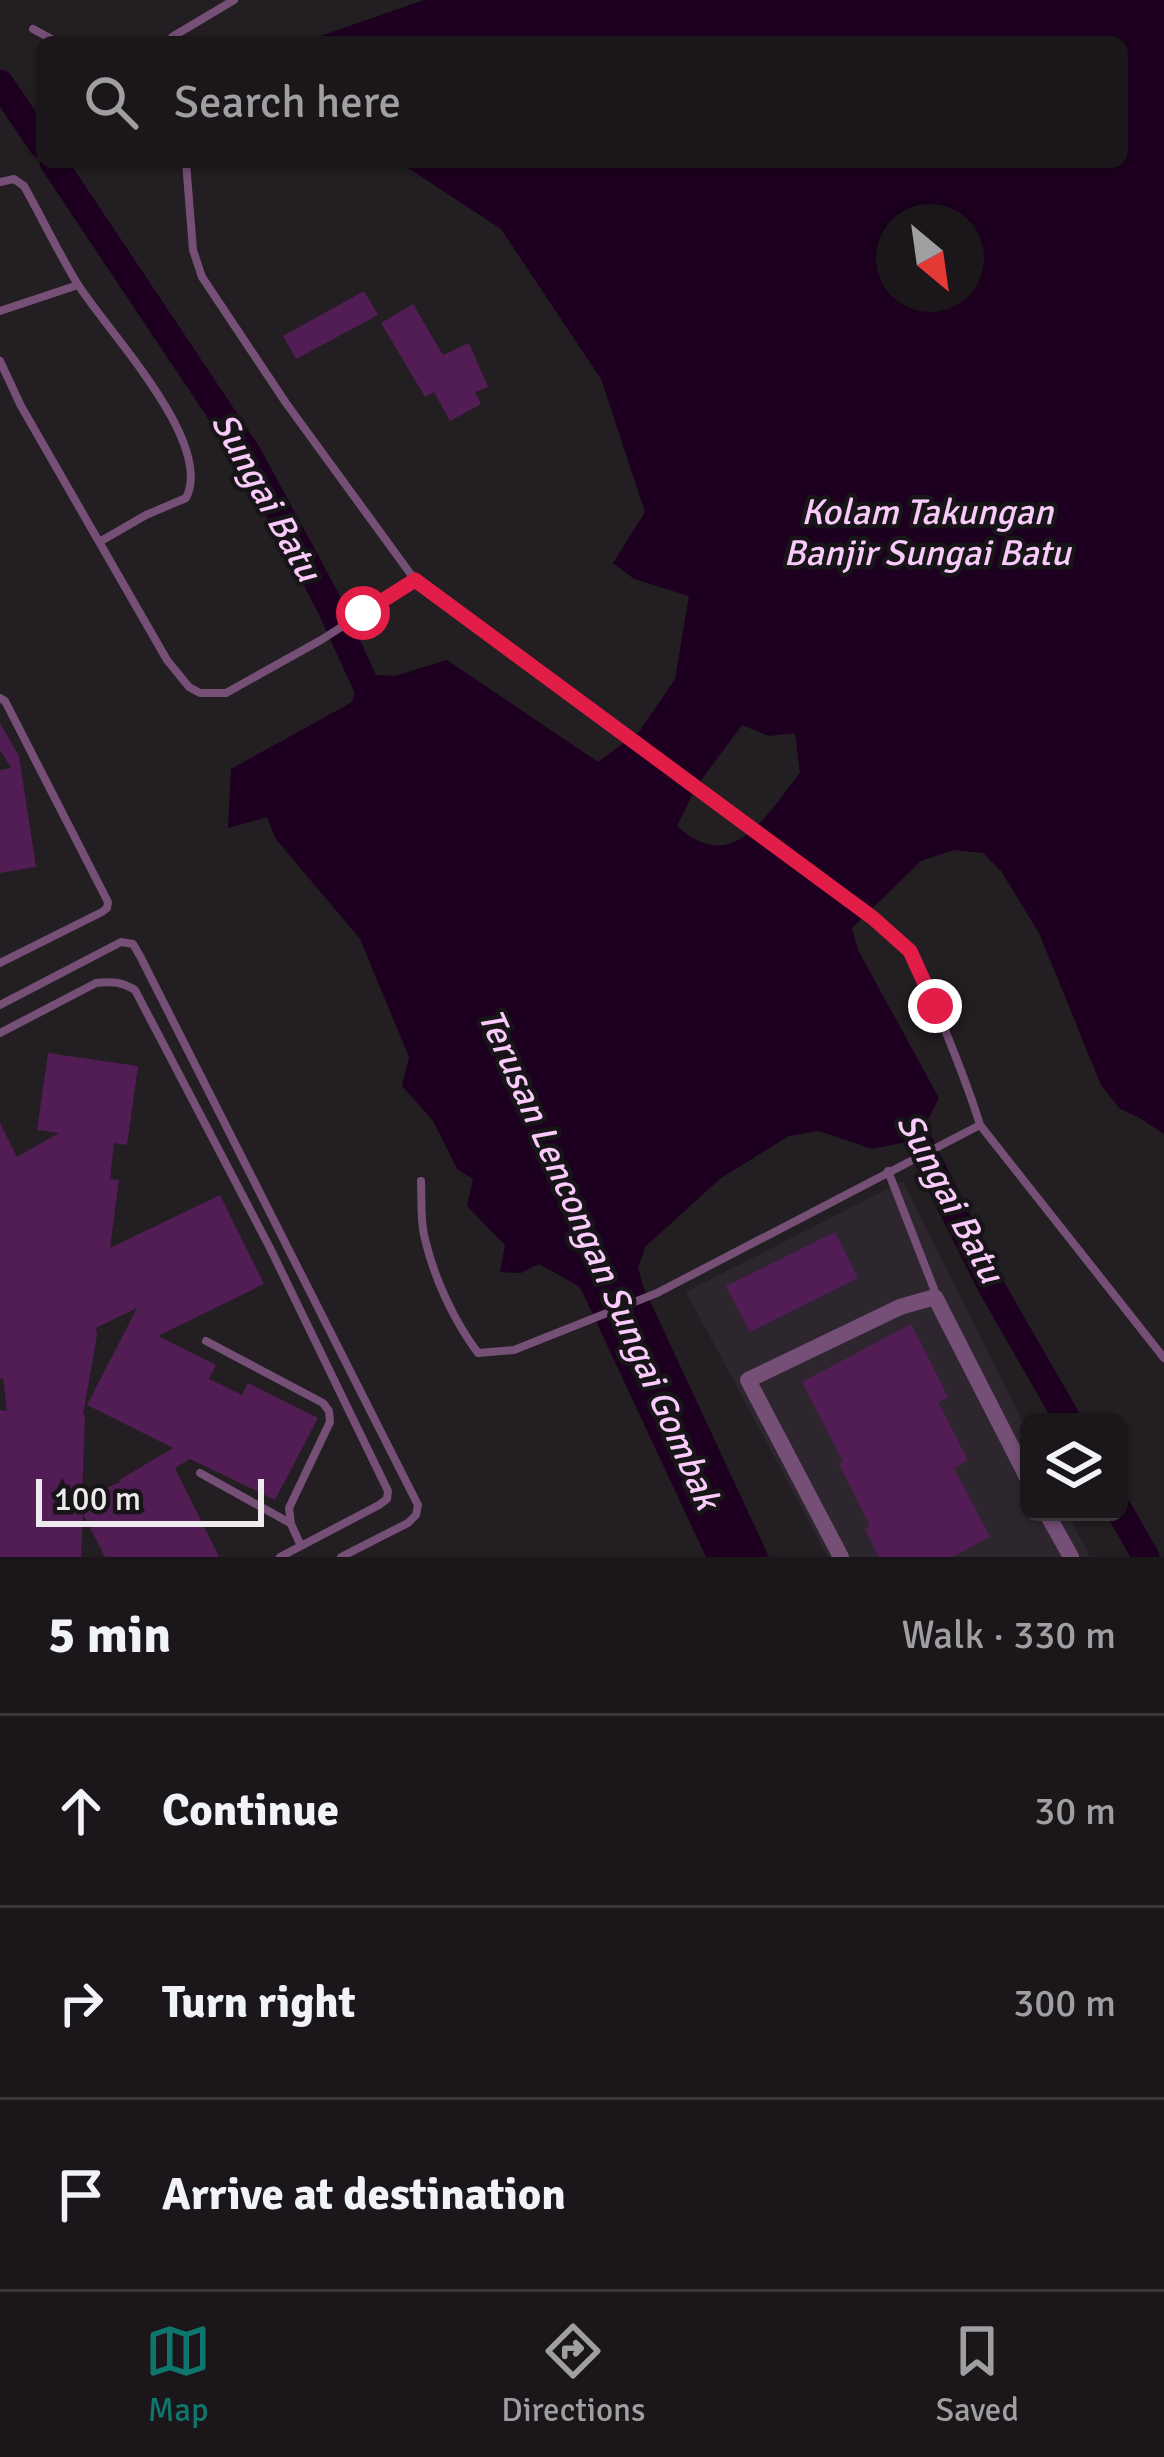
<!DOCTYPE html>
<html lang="en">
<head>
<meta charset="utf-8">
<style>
  :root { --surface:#1a161a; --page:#231f23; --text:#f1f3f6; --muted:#9f9fa2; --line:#383539; --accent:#0f766e }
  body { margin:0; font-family:Signika,sans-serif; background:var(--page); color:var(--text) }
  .controls { position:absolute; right:36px; bottom:36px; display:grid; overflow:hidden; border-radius:18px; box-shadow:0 3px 9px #0004 }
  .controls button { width:108px; height:108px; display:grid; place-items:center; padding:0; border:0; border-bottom:3px solid var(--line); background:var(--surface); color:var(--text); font:60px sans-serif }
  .compass { position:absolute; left:876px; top:204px; width:108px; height:108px; border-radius:50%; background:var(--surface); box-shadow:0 3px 9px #0004; rotate:151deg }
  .scale { position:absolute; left:36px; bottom:30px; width:228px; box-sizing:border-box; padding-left:12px; border:6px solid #edeaed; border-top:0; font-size:33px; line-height:42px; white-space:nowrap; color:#edeaed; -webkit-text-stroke:9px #181518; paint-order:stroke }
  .stop { position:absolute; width:36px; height:36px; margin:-27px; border:9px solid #e11d48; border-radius:50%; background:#fff }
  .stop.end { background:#e11d48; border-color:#fff; box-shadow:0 3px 12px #0008 }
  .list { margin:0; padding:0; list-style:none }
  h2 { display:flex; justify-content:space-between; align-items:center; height:156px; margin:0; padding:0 48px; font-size:51px }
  h2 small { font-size:39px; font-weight:400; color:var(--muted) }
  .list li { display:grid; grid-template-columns:78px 1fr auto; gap:36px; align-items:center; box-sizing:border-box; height:192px; padding:0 48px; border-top:3px solid var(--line) }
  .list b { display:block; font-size:45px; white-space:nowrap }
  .list em { font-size:39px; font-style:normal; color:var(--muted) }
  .icon { flex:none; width:66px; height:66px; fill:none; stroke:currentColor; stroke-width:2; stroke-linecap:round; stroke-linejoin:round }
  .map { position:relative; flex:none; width:1164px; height:1557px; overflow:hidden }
  .search { position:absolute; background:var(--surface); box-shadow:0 3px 9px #0004; left:36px; right:36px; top:36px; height:132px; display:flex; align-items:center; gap:30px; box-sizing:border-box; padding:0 42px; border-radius:18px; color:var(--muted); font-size:45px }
  .sheet { height:732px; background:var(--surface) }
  nav { display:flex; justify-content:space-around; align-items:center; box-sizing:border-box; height:168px; border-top:3px solid var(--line); background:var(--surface); font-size:33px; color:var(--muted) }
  nav a { display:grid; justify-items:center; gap:6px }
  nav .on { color:var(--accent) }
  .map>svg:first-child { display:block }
  .built { fill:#2e262e }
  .water { fill:#1d001f; fill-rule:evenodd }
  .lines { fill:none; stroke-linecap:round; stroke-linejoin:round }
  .river { stroke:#1d001f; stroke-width:27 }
  .building { fill:#521d54; fill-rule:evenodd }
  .lane { stroke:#754f76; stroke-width:8 }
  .street { stroke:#754f76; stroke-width:16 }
  .route { stroke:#e11d48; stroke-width:15 }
  .labels { text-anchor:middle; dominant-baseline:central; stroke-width:9; stroke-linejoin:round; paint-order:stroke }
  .water-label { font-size:36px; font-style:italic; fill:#facafb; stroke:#181518 }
</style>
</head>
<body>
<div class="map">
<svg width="1164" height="1557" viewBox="0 0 1164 1557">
  <rect width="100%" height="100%" fill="#221e22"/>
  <path class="built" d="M903 1181 1029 1435V1512H1067L1090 1557H828L686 1292Z"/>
  <path class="water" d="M424 0H1164V1134L1138 1117 1120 1109 1101 1085 1039 933 1001 871 983 853 953 850 921 861 852 928 858 950 939 1098 917 1140 872 1149 819 1131 789 1136 721 1178 646 1246 638 1267 643 1286 769 1557H706L580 1287 539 1264 521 1273 500 1272 505 1245 467 1206 473 1179 457 1169 433 1121 402 1086 409 1057 360 939 275 838 267 817 228 828 231 769 352 702 360 674 395 676 447 660 598 762 639 732 675 679 689 596 634 579 613 563 645 512 601 379 501 229 399 162H1122V42H303ZM894 222H966V294H894ZM742 725 769 736 795 733 800 773C766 815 733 878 677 826L696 787Z"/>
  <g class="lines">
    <path class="river" d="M0 83 42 145
      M53 162 248 454 329 604 368 690 387 694
      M902 1108 992 1288 1069 1422
      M1119 1510 1146 1557"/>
  </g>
  <path class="building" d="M364 291 378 315 296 359 283 336Z
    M413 304 443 355 469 343 488 387 475 392 481 404 450 421 434 392 425 397 381 323Z
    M0 723 19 756 36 867 0 873V770L11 768 0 750Z
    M48 1053 138 1066 127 1145 114 1143 110 1179 119 1180 110 1248 220 1195 264 1284 158 1336 216 1365 209 1379 242 1395 248 1383 318 1418 275 1500 190 1459 175 1468 219 1557H105L83 1514 81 1557H0V1410L7 1411 3 1378 0 1379V1123L17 1157 59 1133 37 1130ZM137 1308 87 1405 173 1448 119 1480 120 1482 82 1499 85 1415H83L97 1335 96 1328Z
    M835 1232 858 1278 750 1332 726 1286Z
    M911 1324 948 1397 938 1402 968 1460 954 1468 990 1537 952 1557H879L865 1529 870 1526 839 1464 843 1462 802 1382Z"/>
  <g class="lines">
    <path class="lane" d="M33 29 57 42
      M173 42 172 37 234 0
      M186 162 193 250 202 277 286 403 415 580 703 791 901 942C921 962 929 991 940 1017 954 1053 969 1088 980 1125L1164 1358
      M0 182 14 179 24 186C42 218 58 252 77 283 106 330 215 442 186 498L146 515 101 541
      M0 311 78 285
      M0 361 21 406 167 660 189 687 200 693H226L321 640 415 580
      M0 698 5 701 108 902 107 908 102 912 0 963
      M0 1005 121 942 133 944 140 956 418 1505 416 1515 408 1523 341 1557
      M0 1033 96 983C112 981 122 982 135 990L270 1248 388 1491 387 1499 379 1505 280 1557
      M888 1171 934 1289 935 1297
      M421 1181C422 1200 420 1221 425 1239 434 1278 454 1321 478 1353L514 1350 657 1293 980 1125
      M206 1341 323 1403 329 1411 330 1422 289 1508 291 1524 301 1546
      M200 1473 290 1523"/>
    <path class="street" d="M1046 1512 1071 1557
      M841 1557 748 1380 900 1307 935 1297 1029 1481"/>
  </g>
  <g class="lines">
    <path class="route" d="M363 613 415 580 873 918 910 951 935 1006"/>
  </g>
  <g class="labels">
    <g class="water-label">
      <text transform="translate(266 497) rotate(61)">Sungai Batu</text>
      <text x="927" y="512">Kolam Takungan<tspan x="927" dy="41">Banjir Sungai Batu</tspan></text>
      <text transform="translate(950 1198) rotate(62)">Sungai Batu</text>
      <text transform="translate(599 1259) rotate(66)">Terusan Lencongan Sungai Gombak</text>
    </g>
  </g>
</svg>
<div class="controls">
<button><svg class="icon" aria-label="layers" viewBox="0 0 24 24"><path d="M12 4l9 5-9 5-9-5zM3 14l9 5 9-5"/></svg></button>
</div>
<svg class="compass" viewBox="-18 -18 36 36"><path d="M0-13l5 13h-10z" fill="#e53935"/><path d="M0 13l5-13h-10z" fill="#9f9fa2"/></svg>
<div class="scale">100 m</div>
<div class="stop" style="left:363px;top:613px"></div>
<div class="stop end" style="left:935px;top:1006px"></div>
<div class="search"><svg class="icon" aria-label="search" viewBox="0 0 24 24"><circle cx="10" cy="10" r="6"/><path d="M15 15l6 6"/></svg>Search here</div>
</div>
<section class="sheet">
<h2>5 min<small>Walk · 330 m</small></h2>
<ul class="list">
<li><svg class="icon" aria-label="ahead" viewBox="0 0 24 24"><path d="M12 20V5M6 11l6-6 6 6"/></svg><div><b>Continue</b></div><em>30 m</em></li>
<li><svg class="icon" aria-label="right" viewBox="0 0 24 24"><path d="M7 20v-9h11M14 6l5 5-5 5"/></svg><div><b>Turn right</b></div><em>300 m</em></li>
<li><svg class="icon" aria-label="arrive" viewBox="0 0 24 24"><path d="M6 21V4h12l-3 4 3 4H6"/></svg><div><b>Arrive at destination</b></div></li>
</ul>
</section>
<nav>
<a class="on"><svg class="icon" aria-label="map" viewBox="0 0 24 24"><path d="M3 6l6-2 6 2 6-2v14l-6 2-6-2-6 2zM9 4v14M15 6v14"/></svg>Map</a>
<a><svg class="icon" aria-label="directions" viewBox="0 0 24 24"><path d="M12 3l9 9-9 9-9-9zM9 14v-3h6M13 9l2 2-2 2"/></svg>Directions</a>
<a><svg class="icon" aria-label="saved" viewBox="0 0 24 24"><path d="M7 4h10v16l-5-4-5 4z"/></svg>Saved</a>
</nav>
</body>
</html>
